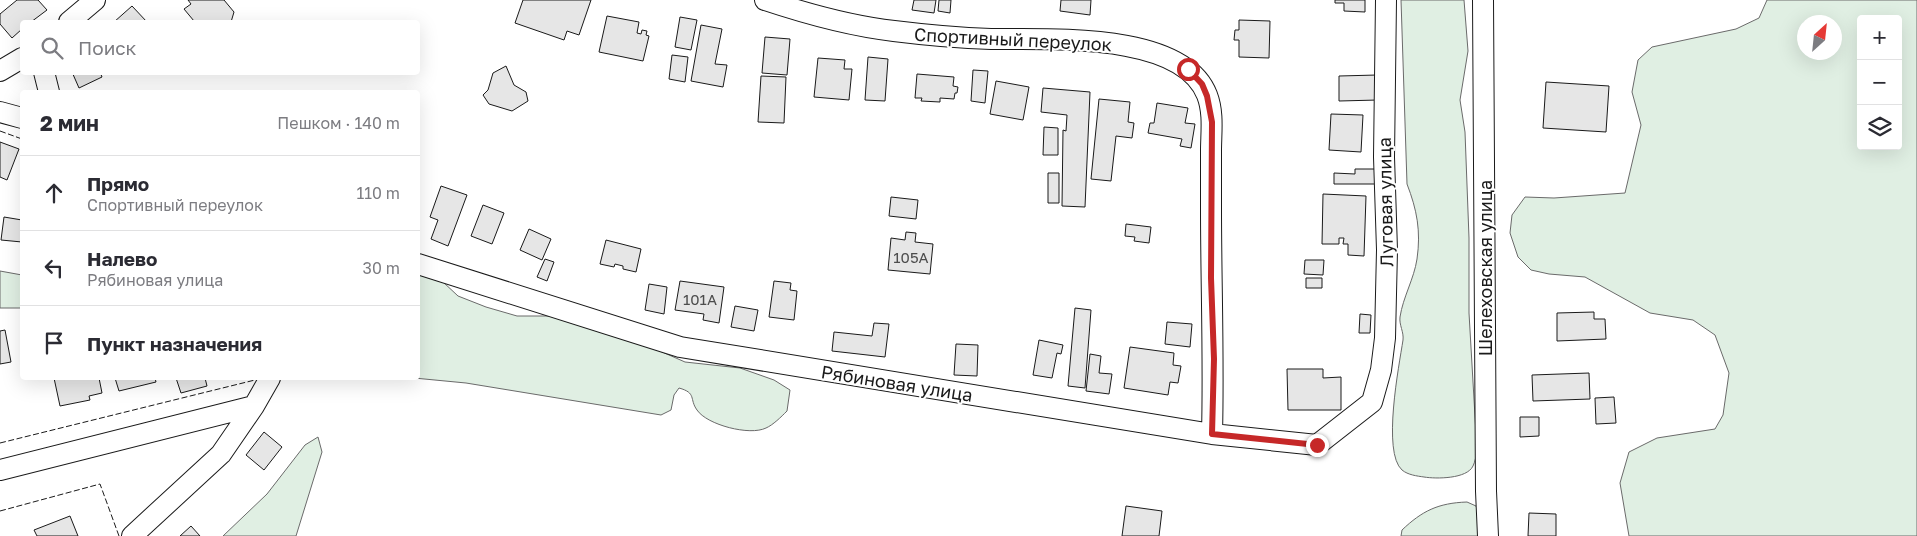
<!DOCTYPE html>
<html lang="ru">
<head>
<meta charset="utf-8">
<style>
  :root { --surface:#fff; --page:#f7f7f7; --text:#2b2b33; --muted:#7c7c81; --line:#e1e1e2 }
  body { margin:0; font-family:"Golos Text",sans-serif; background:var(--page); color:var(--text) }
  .controls { position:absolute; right:15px; top:15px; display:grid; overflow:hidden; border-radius:5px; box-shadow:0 5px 20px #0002 }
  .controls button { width:45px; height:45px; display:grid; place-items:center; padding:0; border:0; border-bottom:1px solid var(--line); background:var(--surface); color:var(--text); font:25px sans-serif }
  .compass { position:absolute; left:1797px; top:15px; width:45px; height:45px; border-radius:50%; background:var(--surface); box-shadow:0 5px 20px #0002; rotate:27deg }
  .stop { position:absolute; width:15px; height:15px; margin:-11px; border:4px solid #c62828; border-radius:50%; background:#fff }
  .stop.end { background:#c62828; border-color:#fff; box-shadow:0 1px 5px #0008 }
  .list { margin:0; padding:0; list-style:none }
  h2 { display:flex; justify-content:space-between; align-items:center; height:65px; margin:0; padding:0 20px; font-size:21px }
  h2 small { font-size:16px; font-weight:400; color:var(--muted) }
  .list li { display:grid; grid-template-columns:32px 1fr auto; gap:15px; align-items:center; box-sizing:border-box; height:75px; padding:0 20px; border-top:1px solid var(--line) }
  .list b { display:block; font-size:19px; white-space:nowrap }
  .list p { margin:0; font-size:16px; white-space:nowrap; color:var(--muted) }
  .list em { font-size:16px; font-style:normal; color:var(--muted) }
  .icon { flex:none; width:28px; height:28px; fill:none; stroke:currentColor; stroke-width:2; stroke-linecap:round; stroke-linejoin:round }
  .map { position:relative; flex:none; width:1917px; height:536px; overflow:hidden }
  .search { position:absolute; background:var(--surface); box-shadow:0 5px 20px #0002; left:20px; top:20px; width:400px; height:55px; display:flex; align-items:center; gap:12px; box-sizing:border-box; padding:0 18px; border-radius:5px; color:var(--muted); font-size:19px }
  .panel { position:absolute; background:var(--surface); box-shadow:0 5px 20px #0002; left:20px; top:90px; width:400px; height:290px; border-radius:5px }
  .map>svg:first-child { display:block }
  .green { fill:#e0efe3; stroke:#6a6a6a; fill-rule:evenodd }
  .building { fill:#e6e6e6; stroke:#1a1a1a }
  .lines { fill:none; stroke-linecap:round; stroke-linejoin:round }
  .street-casing { stroke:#1a1a1a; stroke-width:22 }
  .street { stroke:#fff; stroke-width:20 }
  .fence { stroke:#1a1a1a; stroke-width:1; stroke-dasharray:6 2.5; stroke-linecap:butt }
  .route { stroke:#c62828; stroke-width:6 }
  .labels { text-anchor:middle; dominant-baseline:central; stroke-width:4; stroke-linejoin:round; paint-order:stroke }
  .number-label { font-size:15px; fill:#4d4d4d }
  .street-label { font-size:18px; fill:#1a1a1a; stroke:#fff }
</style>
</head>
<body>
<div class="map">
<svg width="1917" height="536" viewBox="0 0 1917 536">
  <rect width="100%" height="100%" fill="#fff"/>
  <path class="green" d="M1401 0H1464L1468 51 1460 100 1465 132 1469 238V313L1477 451C1476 456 1475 462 1473 466 1467 479 1436 479 1424 477 1417 476 1408 475 1402 470 1382 452 1399 366 1403 340 1404 332 1399 325 1400 317 1403 297 1414 279 1417 259 1421 231 1417 210 1407 184Z
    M1767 0H1917V536H1629L1620 483 1629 452 1657 438 1715 429 1723 415 1729 373 1715 335 1693 320 1650 313 1585 277 1549 274 1531 270 1518 257 1510 233 1512 215 1525 197 1554 198 1625 193 1641 125 1632 92 1638 60 1652 47 1736 29 1759 18ZM1861 19H1898V146H1861ZM1804 22H1834V52H1804Z
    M0 271 22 275V308H0Z
    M418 272 442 281 458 296 486 307 517 316H550L644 344 685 362 740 368 774 380 790 390 787 411C781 417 773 425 766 428 750 436 707 425 697 410 689 399 697 393 679 388L674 395 671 410 661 415 466 383 414 378H418Z
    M318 437 322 452 296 536H223L267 494 305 445Z
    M1467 502 1476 506 1479 514V536H1401L1402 530C1422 511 1438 503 1467 502Z"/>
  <path class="building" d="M17 0H38L47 10 31 22H22V29L12 38 0 24V14Z
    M188 0H224L234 12 231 22H193L194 21 184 9 191 4Z
    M523 0H591L579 35 567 31 564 40 515 23Z
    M914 0H936L934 13 912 10Z
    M939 0H951L950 13 938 11Z
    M1061 0H1091L1090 15 1060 11Z
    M1335 0H1365V12L1344 11V3H1335Z
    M132 6 147 22H114Z
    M607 16 639 22 637 33 641 34 642 30 647 31 646 35 649 36 643 61 599 52Z
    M680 17 697 20 691 50 675 47Z
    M1239 20 1270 21 1269 58 1239 57V40H1234L1235 30H1239Z
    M701 25 722 29 715 64 727 65 723 87 691 81Z
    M765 37 790 39 787 75 762 73Z
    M672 55 688 57 685 82 669 79Z
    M868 57 888 59 885 101 865 100Z
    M818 58 845 60 844 69H852L849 100 814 97Z
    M506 66 514 85 526 92 528 101 512 111 489 104 483 95 488 90 493 73Z
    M973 70 988 71 985 103 971 101Z
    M72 72H100L102 77 79 88Z
    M917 74 954 77 953 86 958 87 957 93H955L954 99 940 98V102L921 101 922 98H915Z
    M1377 75 1378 100 1339 101V76Z
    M761 76 786 77 784 123 758 122Z
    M996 81 1029 87 1023 120 990 114Z
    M1546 82 1609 86 1606 132 1543 128Z
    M1043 88 1090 92 1085 207 1062 206 1063 130 1066 131 1067 115 1041 112Z
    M1099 99 1130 102 1128 122 1134 123 1132 138 1116 136 1111 181 1091 179Z
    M1157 103 1188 108 1185 123 1195 124 1191 148 1180 146 1182 139 1148 133 1150 123H1154Z
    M1331 114 1363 115 1361 152 1329 150Z
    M1044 127 1058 128V155H1043Z
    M0 142 19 149 7 180 0 177Z
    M1355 169H1377V184H1334V173L1355 174Z
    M1048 173H1059V203H1048Z
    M441 186 467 195 448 246 431 239 438 220 430 217Z
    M1323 194 1366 196 1364 256 1348 255V244H1343L1344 238H1339V244H1322Z
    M891 197 918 200 916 219 889 216Z
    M483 205 504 213 492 244 471 236Z
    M4 217 22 220V242L1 240Z
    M1126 224 1151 227 1149 243 1134 241 1135 237 1125 236Z
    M529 229 551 239 542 260 520 250Z
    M906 232 916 233 915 242 933 244 930 274 888 270 891 238 905 240Z
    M606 240 641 249 636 272 623 269V266L615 264 614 267 600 264Z
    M545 259 554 262 547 281 537 277Z
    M1305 260H1324L1323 275 1304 274Z
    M1306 278H1322V288H1306Z
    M680 281 724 287 719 323 703 320 704 314 675 310Z
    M774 281 791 283 790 290 797 291 794 320 769 317Z
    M649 284 667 287 664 314 645 310Z
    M735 306 758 310 754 331 731 327Z
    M1075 308 1091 310 1085 388 1068 386Z
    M1594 312V319H1605L1606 339 1557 341V313Z
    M1360 314 1371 315 1370 333H1359Z
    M1167 322 1192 324 1190 347 1165 344Z
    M874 323 889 324 885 357 832 351 834 332 872 336Z
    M5 330 11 362 0 364V331Z
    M1039 340 1063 345 1061 354 1057 353 1052 378 1033 375Z
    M956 344 978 345 977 376 954 375Z
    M1130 347 1174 353 1173 365 1181 366 1178 383 1170 382 1168 395 1124 388Z
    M1090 354 1101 356 1099 373 1112 374 1109 394 1086 391Z
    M1287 369H1323V378L1341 377V410H1288Z
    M1589 373 1590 399 1533 401 1532 375Z
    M54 378H99L102 393 89 396 90 400 60 406Z
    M115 378H155L156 382 119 391Z
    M176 378H205L207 386 181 393Z
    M1614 397 1616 423 1596 424 1595 398Z
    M1520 417H1539V436L1520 437Z
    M264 432 282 447 264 470 246 455Z
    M1126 506 1162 511 1159 536H1122Z
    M1529 513 1556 514V536H1528Z
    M70 516 78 536H37L34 530Z
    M191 526 200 536H180Z"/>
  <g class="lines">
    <g class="street-casing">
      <path id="street" d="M765 0C807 14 850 26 894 31 926 35 959 38 991 39 1048 40 1182 31 1207 95 1214 113 1211 133 1211 151 1211 170 1211 189 1211 208 1211 283 1214 359 1212 434
        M1483 0 1486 491 1488 536
        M69 22 95 0
        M0 71 22 58
        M44 72 49 92
        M0 112 22 118
        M418 264 680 347 1212 434 1317 445 1372 402 1381 370 1385 338 1387 250 1384 157 1386 0
        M0 470 254 406
        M132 536 221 454 254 406 270 378"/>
    </g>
    <use href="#street" class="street"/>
    <path class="fence" d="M0 131 22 139
      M0 443 259 379
      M0 511 100 484 119 536"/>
  </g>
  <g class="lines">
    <path class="route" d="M1188 69 1202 84 1207 96 1212 122 1211 278 1214 359 1212 434 1317 445"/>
  </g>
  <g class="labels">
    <g class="number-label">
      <text x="911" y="257">105А</text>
      <text x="700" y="299">101А</text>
    </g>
    <g class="street-label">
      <text transform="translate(1013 39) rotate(3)">Спортивный переулок</text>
      <text transform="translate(1385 202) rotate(-91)">Луговая улица</text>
      <text transform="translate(1485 268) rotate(-90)">Шелеховская улица</text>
      <text transform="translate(897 383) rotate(9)">Рябиновая улица</text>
    </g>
  </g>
</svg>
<div class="controls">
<button>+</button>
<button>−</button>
<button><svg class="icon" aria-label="layers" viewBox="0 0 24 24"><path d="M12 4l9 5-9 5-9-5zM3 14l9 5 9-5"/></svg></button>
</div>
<svg class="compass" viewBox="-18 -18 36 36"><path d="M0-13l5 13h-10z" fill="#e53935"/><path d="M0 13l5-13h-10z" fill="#7c7c81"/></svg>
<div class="stop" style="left:1188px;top:69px"></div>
<div class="stop end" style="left:1317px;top:445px"></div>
<div class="search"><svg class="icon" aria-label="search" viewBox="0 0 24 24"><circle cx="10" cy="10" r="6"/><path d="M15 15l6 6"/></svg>Поиск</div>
<section class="panel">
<h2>2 мин<small>Пешком · 140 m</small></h2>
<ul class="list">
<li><svg class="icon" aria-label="ahead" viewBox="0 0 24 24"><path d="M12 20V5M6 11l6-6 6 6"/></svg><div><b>Прямо</b><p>Спортивный переулок</p></div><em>110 m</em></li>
<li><svg class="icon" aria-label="left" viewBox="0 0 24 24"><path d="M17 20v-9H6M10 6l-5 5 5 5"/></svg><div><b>Налево</b><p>Рябиновая улица</p></div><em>30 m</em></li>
<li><svg class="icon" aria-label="arrive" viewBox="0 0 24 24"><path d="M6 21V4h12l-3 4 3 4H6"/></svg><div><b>Пункт назначения</b></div></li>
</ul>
</section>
</div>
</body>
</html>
